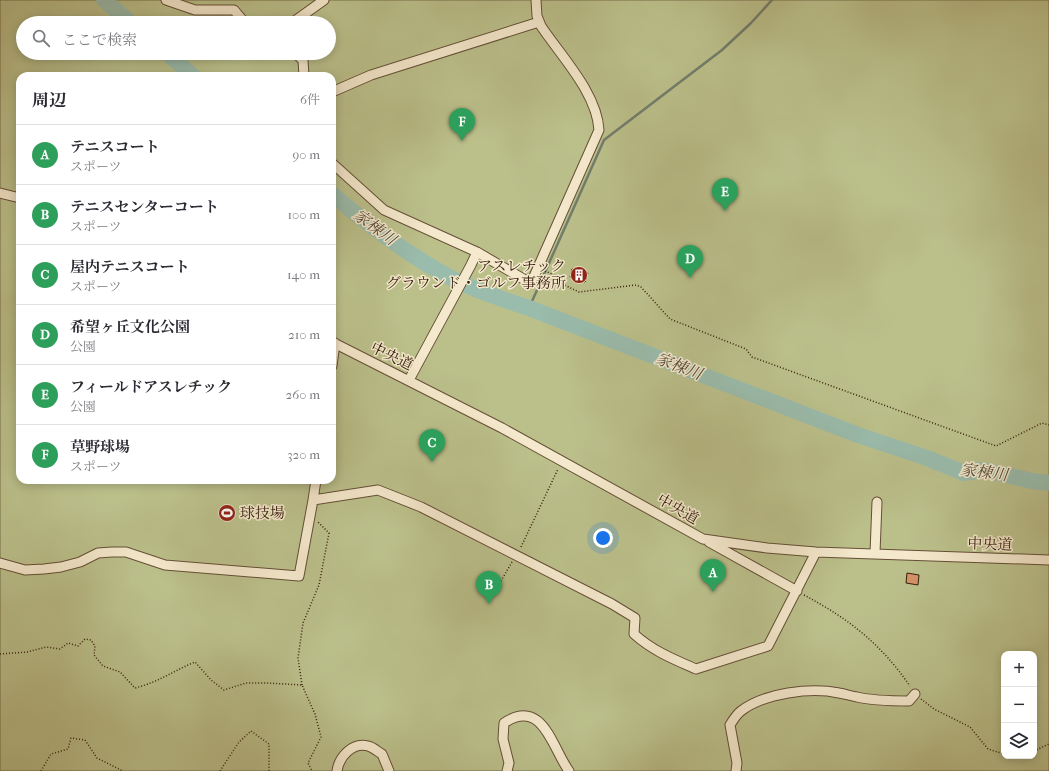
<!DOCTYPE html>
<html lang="ja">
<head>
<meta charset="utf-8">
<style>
  :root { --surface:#fff; --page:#f7f7f7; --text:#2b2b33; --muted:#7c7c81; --line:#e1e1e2; --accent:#0b8043 }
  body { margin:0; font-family:"IM FELL French Canon","Noto Serif JP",serif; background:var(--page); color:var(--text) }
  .controls { position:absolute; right:12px; bottom:12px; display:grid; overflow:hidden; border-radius:8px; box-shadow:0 2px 10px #0003 }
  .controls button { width:36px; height:36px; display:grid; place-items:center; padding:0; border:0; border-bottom:1px solid var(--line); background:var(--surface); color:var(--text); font:20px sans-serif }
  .you { position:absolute; left:603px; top:538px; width:14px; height:14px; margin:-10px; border:3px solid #fff; border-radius:50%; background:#1a73e8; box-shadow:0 0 0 6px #1a73e833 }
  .badge { display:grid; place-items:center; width:26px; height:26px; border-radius:50%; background:var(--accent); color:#fff; font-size:13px; font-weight:700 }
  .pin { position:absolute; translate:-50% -33px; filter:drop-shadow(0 1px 2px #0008) }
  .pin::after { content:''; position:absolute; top:21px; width:14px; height:12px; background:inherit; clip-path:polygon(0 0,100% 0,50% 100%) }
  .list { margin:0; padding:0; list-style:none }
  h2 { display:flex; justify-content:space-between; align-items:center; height:52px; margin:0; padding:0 16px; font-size:17px }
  h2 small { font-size:13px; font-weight:400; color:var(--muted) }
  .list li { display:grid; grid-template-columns:26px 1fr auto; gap:12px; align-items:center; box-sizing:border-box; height:60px; padding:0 16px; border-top:1px solid var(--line) }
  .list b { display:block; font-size:15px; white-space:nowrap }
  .list p { margin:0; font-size:13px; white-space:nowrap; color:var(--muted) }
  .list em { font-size:13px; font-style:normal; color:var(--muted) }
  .icon { flex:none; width:22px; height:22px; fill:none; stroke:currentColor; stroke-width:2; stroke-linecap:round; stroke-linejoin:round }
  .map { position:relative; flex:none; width:1049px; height:771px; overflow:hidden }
  .search { position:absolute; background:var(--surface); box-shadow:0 2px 10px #0003; left:16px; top:16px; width:320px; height:44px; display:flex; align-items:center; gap:10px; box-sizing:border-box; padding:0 14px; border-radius:22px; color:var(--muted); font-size:15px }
  .panel { position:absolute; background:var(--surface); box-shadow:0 2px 10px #0003; left:16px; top:72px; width:320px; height:412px; border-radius:12px }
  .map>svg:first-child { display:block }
  .green { fill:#bbc08b; stroke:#786f4c; fill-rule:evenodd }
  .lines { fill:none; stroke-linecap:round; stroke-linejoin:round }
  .stream { stroke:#727d6c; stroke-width:2.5 }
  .river { stroke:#9abcac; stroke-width:16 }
  .building { fill:#d39367; stroke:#361e0c }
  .minor-casing { stroke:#644e36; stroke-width:11 }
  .path { stroke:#361e0c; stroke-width:1.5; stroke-dasharray:1 2; stroke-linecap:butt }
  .minor { stroke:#f5e9cd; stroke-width:9 }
  .labels { text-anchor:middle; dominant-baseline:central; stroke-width:3; stroke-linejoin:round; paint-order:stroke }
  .poi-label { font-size:15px; fill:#361e0c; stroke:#f5e9cd; text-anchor:end }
  .street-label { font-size:15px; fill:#361e0c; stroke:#f5e9cd }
  .water-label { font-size:16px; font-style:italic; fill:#544d3c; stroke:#f5e9cd }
</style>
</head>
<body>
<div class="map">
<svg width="1049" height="771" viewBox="0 0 1049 771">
  <rect width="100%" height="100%" fill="#efddb2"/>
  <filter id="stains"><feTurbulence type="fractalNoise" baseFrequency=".005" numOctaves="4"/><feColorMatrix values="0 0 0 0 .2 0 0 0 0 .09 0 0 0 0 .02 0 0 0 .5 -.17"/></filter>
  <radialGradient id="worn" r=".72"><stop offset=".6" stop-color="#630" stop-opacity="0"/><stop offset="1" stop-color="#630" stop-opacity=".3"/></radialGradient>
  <path class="green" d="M0 0H1049V771H0ZM23 23H329V53H23ZM20 76H332V480H20ZM1004 654H1034V756H1004Z"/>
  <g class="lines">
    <path class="stream" d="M529 308 604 140 722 50 751 23 772 0"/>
    <path class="river" d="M104 0 131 23
      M167 53 193 76
      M332 194C368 225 407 254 449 277 474 290 502 299 529 308L858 435 927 458 964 473 981 470 993 472 1032 481 1049 483"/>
  </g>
  <path class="building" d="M572 269 588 273 585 282 570 277Z
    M907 573 919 575 918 585 906 583Z"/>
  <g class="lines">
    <g class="minor-casing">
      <path id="minor" d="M166 0 195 10H234L245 23
        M292 23 324 0
        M295 53 303 60 304 76
        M332 92 371 75 539 22
        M332 163 384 210 477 252
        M0 193 20 198
        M332 342 502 428 703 539 767 548 816 552 1049 560
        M332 366 335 343
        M409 380 471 265 477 252 525 280 532 281 599 130C597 93 561 56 541 26L537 16 536 0
        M313 500 316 480
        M709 542 797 591
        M875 553 877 502
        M0 563 25 570 44 569 61 567 80 562 98 553 112 552H126L165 565 299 576 313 500 378 490 421 507 612 604 635 618 634 634C653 651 673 659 696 669L768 646 816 552
        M337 771C339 757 352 742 368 746 373 747 378 752 382 754L389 771
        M507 771 509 763 503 739 504 723C543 697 552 748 569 771
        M736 771 737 763 730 725C733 720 737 714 741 711 764 693 811 687 839 693 845 694 851 696 857 697 874 701 892 701 909 701L915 694"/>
    </g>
    <path class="path" d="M545 271 552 274V279L579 292 636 285 641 287 670 319 746 349 752 357 996 446 1042 423 1049 425
      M521 547 558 469
      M501 581 512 562
      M804 595C849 619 880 643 910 686
      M0 654 27 652 46 647 60 649 68 643 78 646 85 639 91 640 95 646 94 655 103 666 120 672 135 688C159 682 173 671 195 662L211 680 224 690 246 683H267L302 685 315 714 321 737 308 763 312 771
      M302 685 298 658 303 623 319 585 329 533 317 521
      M921 699 934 709 970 727 988 749 1004 754
      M1034 751 1049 744
      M41 771 51 754 68 749 71 738 85 740 97 758 123 771
      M220 771 239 742 251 731 269 744V771"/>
    <use href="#minor" class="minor"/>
  </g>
  <defs>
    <g id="building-disc" transform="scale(0.9)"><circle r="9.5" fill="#8f2418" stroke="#f5e9cd"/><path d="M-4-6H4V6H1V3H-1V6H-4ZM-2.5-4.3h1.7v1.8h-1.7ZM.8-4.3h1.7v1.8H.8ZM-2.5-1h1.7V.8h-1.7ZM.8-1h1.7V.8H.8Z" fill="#fff"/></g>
    <g id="stadium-disc" transform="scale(0.9)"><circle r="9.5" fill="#8f2418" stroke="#f5e9cd"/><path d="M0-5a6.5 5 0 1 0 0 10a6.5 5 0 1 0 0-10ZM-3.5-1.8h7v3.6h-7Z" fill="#fff"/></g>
  </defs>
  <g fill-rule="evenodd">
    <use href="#building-disc" x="579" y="275"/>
    <use href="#stadium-disc" x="227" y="513"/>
  </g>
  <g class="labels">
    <g class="poi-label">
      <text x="566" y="266">アスレチック<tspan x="566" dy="17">グラウンド・ゴルフ事務所</tspan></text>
      <text x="240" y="513" text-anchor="start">球技場</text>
    </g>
    <g class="street-label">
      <text transform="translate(392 356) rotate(26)">中央道</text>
      <text transform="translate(678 509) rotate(30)">中央道</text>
      <text transform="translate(990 544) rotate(2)">中央道</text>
    </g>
    <g class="water-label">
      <text transform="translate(375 227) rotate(36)">家棟川</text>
      <text transform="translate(679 366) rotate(21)">家棟川</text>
      <text transform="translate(984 472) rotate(7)">家棟川</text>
    </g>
  </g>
  <rect width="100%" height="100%" filter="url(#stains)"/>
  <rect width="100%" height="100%" fill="url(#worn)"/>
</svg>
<div class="controls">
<button>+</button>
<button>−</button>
<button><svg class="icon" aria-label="layers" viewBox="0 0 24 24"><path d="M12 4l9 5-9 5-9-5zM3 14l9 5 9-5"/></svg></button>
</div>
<div class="you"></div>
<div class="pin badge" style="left:713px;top:592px;background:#2e9e5b">A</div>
<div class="pin badge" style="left:489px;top:604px;background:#2e9e5b">B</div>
<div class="pin badge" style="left:432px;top:462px;background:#2e9e5b">C</div>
<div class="pin badge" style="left:690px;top:278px;background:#2e9e5b">D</div>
<div class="pin badge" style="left:725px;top:211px;background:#2e9e5b">E</div>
<div class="pin badge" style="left:462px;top:141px;background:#2e9e5b">F</div>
<div class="search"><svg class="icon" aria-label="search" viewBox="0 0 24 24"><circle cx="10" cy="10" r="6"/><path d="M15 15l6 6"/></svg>ここで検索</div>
<section class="panel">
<h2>周辺<small>6件</small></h2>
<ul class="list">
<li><span class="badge" style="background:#2e9e5b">A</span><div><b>テニスコート</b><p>スポーツ</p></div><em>90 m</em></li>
<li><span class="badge" style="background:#2e9e5b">B</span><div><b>テニスセンターコート</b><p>スポーツ</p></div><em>100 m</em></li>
<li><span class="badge" style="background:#2e9e5b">C</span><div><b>屋内テニスコート</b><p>スポーツ</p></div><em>140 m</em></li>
<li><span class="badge" style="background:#2e9e5b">D</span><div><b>希望ヶ丘文化公園</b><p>公園</p></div><em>210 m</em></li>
<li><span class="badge" style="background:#2e9e5b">E</span><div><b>フィールドアスレチック</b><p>公園</p></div><em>260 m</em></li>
<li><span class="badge" style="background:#2e9e5b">F</span><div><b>草野球場</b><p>スポーツ</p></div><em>320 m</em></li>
</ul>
</section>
</div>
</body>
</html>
